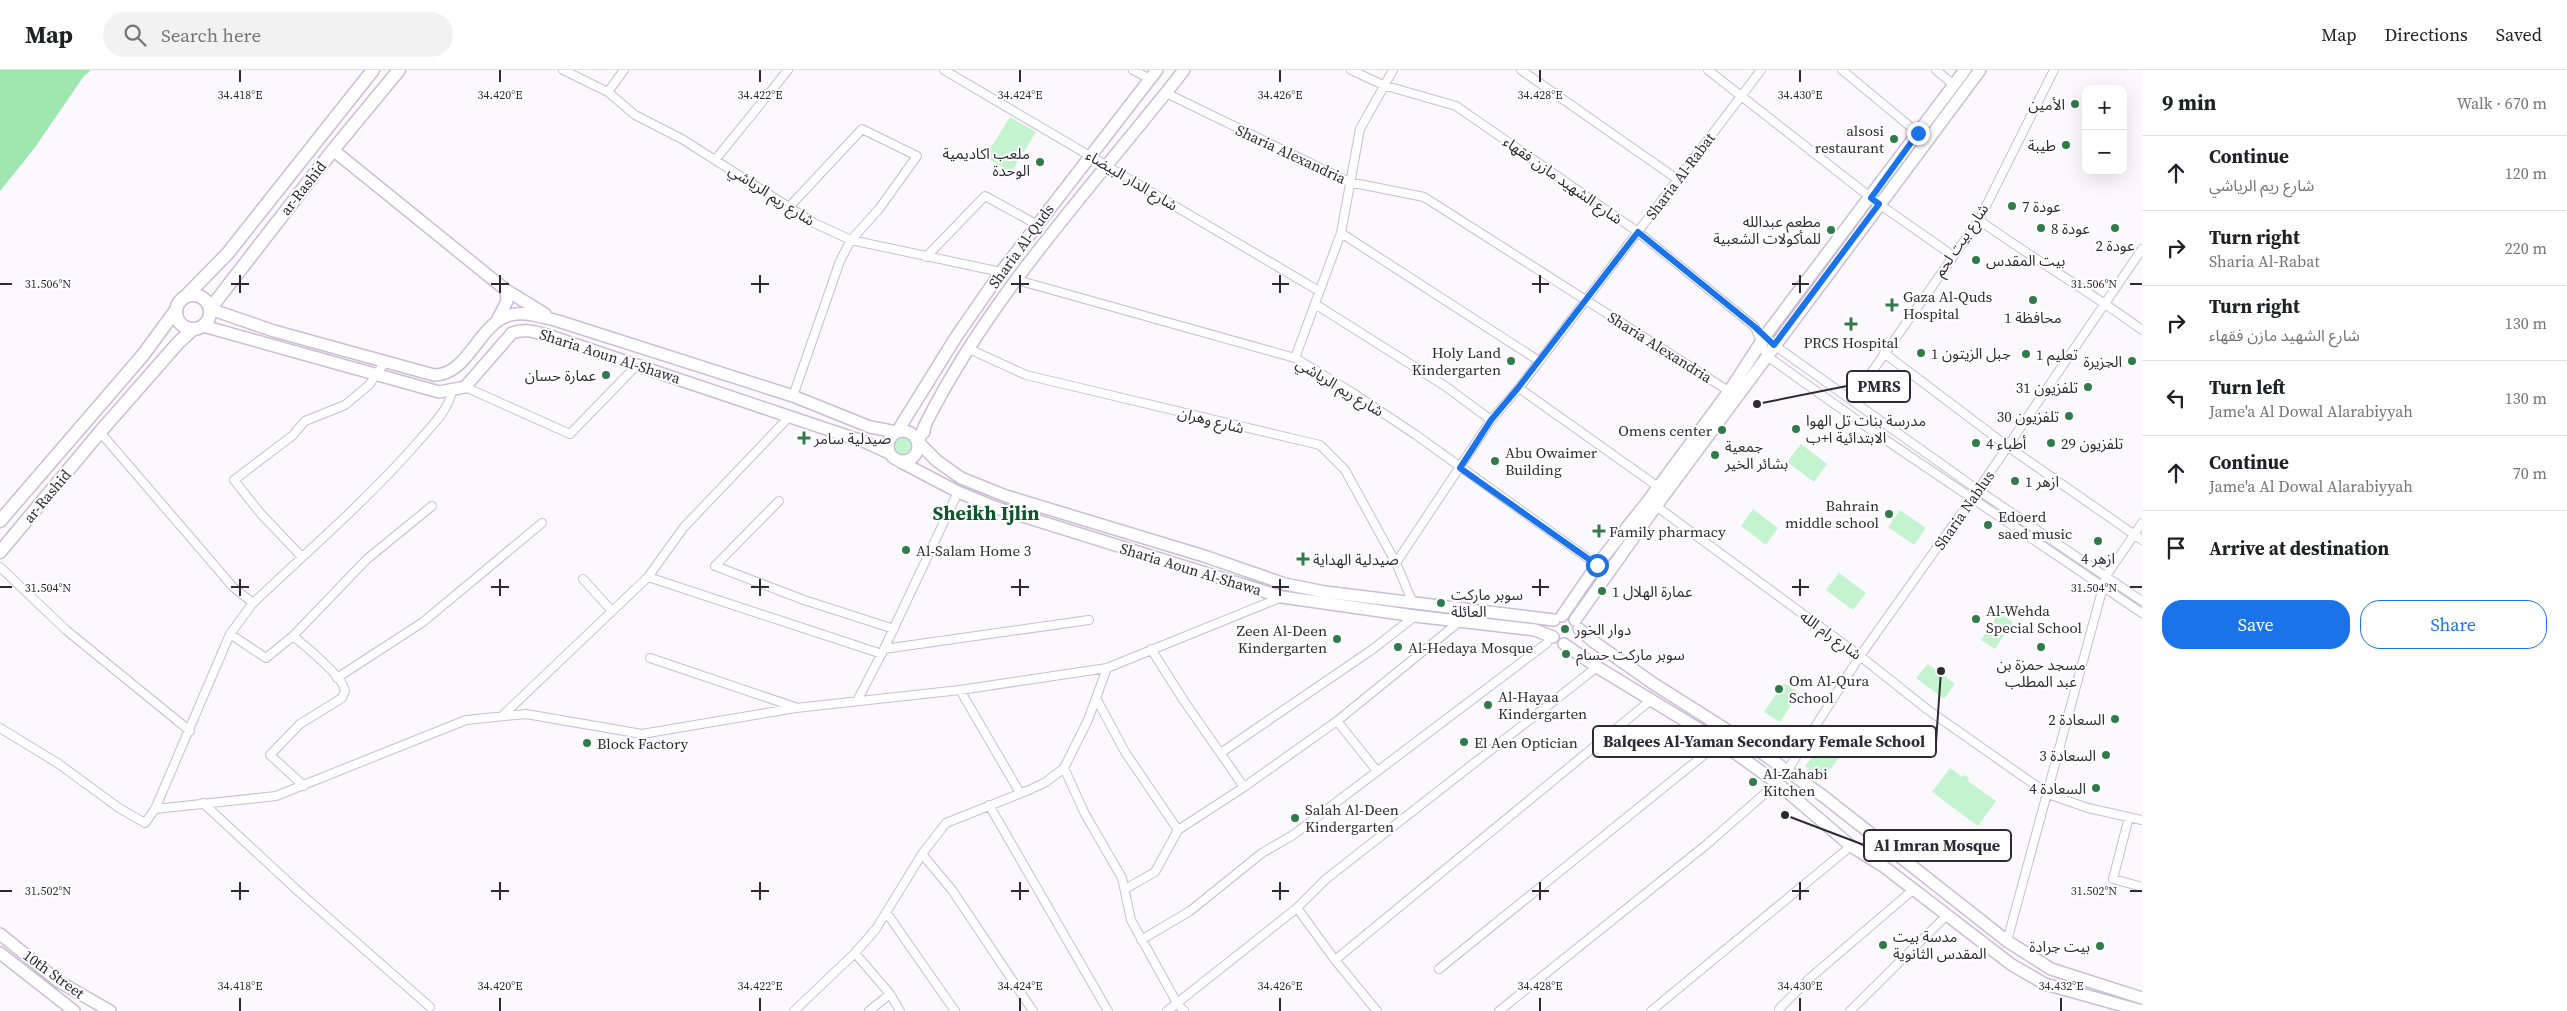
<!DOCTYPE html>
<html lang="en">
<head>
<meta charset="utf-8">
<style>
  :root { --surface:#fff; --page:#f2f2f2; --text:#202124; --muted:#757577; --line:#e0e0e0; --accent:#1a73e8 }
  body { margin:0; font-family:"Source Serif 4","Noto Sans Arabic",serif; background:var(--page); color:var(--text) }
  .controls { position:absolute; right:15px; top:15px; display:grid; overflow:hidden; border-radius:10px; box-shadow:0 5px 20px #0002 }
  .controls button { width:45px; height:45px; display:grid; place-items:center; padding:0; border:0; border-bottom:1px solid var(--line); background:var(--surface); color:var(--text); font:25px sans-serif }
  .stop { position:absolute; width:15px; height:15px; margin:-11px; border:4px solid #1a73e8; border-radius:50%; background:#fff }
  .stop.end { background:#1a73e8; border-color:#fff; box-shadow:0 1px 5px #0008 }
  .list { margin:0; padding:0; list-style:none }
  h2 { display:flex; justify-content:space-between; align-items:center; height:65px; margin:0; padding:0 20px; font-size:21px }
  h2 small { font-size:16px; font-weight:400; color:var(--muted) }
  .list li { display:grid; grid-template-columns:32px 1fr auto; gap:15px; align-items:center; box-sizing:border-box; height:75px; padding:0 20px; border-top:1px solid var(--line) }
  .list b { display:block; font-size:19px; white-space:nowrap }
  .list p { margin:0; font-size:16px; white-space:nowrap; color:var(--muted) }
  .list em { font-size:16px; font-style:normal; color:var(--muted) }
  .actions { display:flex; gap:10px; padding:15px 20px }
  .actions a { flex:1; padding:11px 0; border:1px solid var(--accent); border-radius:20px; text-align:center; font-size:18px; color:var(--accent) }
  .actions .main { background:var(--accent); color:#fff }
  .icon { flex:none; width:28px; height:28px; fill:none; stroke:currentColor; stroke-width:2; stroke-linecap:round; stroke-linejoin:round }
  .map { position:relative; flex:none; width:2142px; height:941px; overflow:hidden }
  header { display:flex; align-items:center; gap:30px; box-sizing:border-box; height:70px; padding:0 25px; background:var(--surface); border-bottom:1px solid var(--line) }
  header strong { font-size:24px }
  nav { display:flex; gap:28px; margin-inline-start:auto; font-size:18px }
  .search { width:350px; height:45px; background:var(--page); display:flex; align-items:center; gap:12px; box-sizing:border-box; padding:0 18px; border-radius:28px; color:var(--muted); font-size:19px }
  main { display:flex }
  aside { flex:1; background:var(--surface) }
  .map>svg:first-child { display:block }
  .green { fill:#c3f4ce }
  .water { fill:#9ee8b0 }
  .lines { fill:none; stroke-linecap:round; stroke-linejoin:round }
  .street-casing { stroke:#c8bed5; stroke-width:10 }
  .secondary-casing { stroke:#c8bed5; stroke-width:14 }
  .primary-casing { stroke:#c8bed5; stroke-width:15 }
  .street { stroke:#fff; stroke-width:8 }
  .secondary { stroke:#fff; stroke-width:11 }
  .primary { stroke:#fff; stroke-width:12 }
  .route { stroke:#1a73e8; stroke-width:6 }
  .ticks { fill:none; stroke:#2e2a33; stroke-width:2 }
  .poi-dot { fill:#317b49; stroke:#fff; stroke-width:2 }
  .labels { text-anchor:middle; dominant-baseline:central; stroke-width:4; stroke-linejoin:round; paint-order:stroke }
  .poi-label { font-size:15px; fill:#2e2a33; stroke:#fff; text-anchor:start }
  .street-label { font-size:15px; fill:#2e2a33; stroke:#fff }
  .district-label { font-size:20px; font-weight:bold; fill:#0d572a; stroke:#fff }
  .ticks-label { font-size:12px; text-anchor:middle; fill:#2e2a33; stroke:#fff; stroke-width:4; stroke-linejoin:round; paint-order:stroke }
  .leader { fill:none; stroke:#2e2a33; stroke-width:2 }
  .callout-dot { fill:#2e2a33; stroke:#fff; stroke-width:2 }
  .callout { fill:#fff; stroke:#2e2a33; stroke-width:2 }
  .callout-label { font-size:16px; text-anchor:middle; font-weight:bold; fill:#2e2a33 }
</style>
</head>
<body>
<header>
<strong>Map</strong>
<div class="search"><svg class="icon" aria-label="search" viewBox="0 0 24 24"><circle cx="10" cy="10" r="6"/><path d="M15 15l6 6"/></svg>Search here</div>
<nav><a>Map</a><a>Directions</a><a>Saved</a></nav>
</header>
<main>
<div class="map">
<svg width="2142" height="941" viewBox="0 0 2142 941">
  <rect width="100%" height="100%" fill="#fbf9fd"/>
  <path class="green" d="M1010 47 1036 62 1011 103 985 87Z
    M893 377a10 10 0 1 1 20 0a10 10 0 1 1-20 0Z
    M1801 374 1827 394 1814 412 1787 392Z
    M1753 439 1778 458 1766 475 1741 456Z
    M1900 440 1926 458 1914 475 1888 457Z
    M1839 503 1866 523 1853 540 1826 520Z
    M1999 543 2013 552 1995 579 1981 570Z
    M1928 594 1955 614 1944 629 1916 608Z
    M1784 613 1799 623 1780 652 1764 642Z
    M1829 666 1846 679 1822 710 1805 696Z
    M1950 698 1962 707 1964 705 1969 708 1968 711 1996 731 1978 756 1932 722Z"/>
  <path class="water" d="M0 0H91L84 6 33 80 0 121Z"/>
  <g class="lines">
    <g class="street-casing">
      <path id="street" d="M563 0 608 22 635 45 682 69 814 153 851 170 1001 202
        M944 0 1319 221
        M1133 0 1150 9
        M1351 0 1383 15 1456 36 1638 162 1755 257 1767 286 1871 360 2142 543
        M1521 0 1677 109
        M1708 0 1879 134 1952 185
        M1842 0 1918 63
        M1936 0 1954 15
        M608 22 624 0
        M1166 23 1349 112 1424 127 1727 320
        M715 90 788 0
        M790 136 862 59 917 86 879 139 851 170 840 191 793 326
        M1979 150C2032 188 2089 221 2142 260
        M1341 163 1539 291
        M926 187 985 126 1036 154
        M1017 210 1295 288 1353 323 1416 365 1597 495
        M1315 234 1445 316 1491 350
        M1762 263 1774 275 1978 420 2142 531
        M969 279 1026 305 1320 375 1345 400 1396 493
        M1884 283 2007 376 2142 470
        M1295 288 1341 163 1360 59 1393 0
        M465 317 570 364 638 294
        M1519 318 1657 416
        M1852 330 1979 150 2054 0
        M779 431 715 496 804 530 894 559
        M1656 436 1860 586 1928 640 2048 724 2088 738 2142 750
        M302 487 261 444 234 410 292 366 305 351 345 335 369 315 385 292
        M0 497 66 560 190 661
        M648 507 882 584
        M583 509 612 541
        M253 533C309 480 366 431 417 373 430 357 449 341 452 320
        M1413 533 1396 493 1491 350 1519 318 1761 0
        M230 564 266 588 293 566 367 489 432 436
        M293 566C304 575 344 607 345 621 345 621 342 627 342 628L300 654 270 685 304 716
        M884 579 1089 550
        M1151 579 1184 631 1244 717
        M650 588 795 637
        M337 608 423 552 542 453
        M960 620 1020 723
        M1096 628 1125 682 1178 760
        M857 631 884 579 958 422
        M502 646 648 507 684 457 790 346
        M1337 651 1377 701
        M0 658 59 694 119 738 145 753 155 739 230 564 253 533 233 517 100 362
        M1222 682 1373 579 1415 546
        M1064 698 1085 744 1122 808 1131 850 1177 933 1184 941
        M1787 701 1860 586 1978 420 2142 179
        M203 733 298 821 430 937
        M989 735 1108 941
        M155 739 276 726 466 650 526 644 642 664 796 638 960 620 1107 598 1282 527
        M2129 747 2113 809 2142 817
        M922 784 952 820 1033 941
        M1125 819 1155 802 1178 760 1244 717 1337 651 1459 552
        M1297 838 1335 890 1377 941
        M886 842 955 941
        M1141 870 1190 841 1262 783 1293 765 1547 573
        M2007 871 2106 506 2142 453
        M855 883 890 924 900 941
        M1335 890 1651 630
        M1439 899 1720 672
        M1779 939 1810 908 1914 819
        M794 941 855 883 876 859 922 784 946 753 1029 720 1046 712 1064 698 1088 650 1107 598
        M869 941 890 924
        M1167 941 1297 838 1326 809 1597 597
        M1499 941 1706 775 1777 713
        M1651 941 1851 776
        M1850 941 1947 845"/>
    </g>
    <g class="secondary-casing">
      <path id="secondary" d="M333 80 506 220 545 244
        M210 239 274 261 434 305C471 305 479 247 516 244 529 242 545 248 558 251L793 326 870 357 897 362 956 267 1001 202 1157 0
        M497 251 507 231 506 220
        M203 256 439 322 465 317 512 263C524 258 535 262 547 265L865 372 889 383
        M925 355 918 372 937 391 961 408 1006 426 1204 486 1285 514 1325 522 1554 550
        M888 376a15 15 0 1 1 30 0a15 15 0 1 1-30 0Z
        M924 362 925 355C991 223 1094 115 1184 0
        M901 392 958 422 997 438 1282 527 1415 546 1535 560 1553 567
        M1562 546 1597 495 1648 431 1730 320 1765 266 1965 0
        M1575 550 1656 436 1980 0
        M1579 559 1594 572 1654 614 1752 676 1823 726 2007 871 2051 899 2142 928
        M1564 574 1597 597 1720 672 1777 713 1851 776 1883 796 2012 895 2045 914 2142 941
        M0 864 58 911 110 941
        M0 883 74 941"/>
    </g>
    <g class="primary-casing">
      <path id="primary" d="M176 242a17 17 0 1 1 34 0a17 17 0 1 1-34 0Z
        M187 225 228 183 373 0
        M210 239 333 80 399 0
        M0 451 143 285 176 240
        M0 482 100 362 178 273 193 259"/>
    </g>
    <use href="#street" class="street"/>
    <use href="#secondary" class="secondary"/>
    <use href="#primary" class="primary"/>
  </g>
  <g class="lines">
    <path class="route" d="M1597 495 1460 398 1491 350 1518 318 1638 162 1755 257 1774 275 1879 134 1871 128 1918 63"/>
  </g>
  <path class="ticks" d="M240 0V12M500 0V12M760 0V12M1020 0V12M1280 0V12M1540 0V12M1800 0V12M240 205V223M500 205V223M760 205V223M1020 205V223M1280 205V223M1540 205V223M1800 205V223M0 214H12M231 214H249M491 214H509M751 214H769M1011 214H1029M1272 214H1289M1532 214H1549M1792 214H1809M2130 214H2142M240 509V526M500 509V526M760 509V526M1020 509V526M1280 509V526M1540 509V526M1800 509V526M0 517H12M231 517H249M491 517H509M751 517H769M1011 517H1029M1272 517H1289M1532 517H1549M1792 517H1809M2130 517H2142M240 812V830M500 812V830M760 812V830M1020 812V830M1280 812V830M1540 812V830M1800 812V830M0 821H12M231 821H249M491 821H509M751 821H769M1011 821H1029M1272 821H1289M1532 821H1549M1792 821H1809M2130 821H2142M240 928V941M500 928V941M760 928V941M1020 928V941M1280 928V941M1540 928V941M1800 928V941M2061 928V941"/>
  <g class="poi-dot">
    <circle cx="2075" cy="34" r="5"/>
    <circle cx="1894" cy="69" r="5"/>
    <circle cx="2066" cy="75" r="5"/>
    <circle cx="1040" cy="92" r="5"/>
    <circle cx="2012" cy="136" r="5"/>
    <circle cx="2041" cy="158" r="5"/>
    <circle cx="2115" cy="158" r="5"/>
    <circle cx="1831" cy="160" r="5"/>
    <circle cx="1976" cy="190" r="5"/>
    <circle cx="2033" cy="230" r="5"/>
    <path d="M1889.5 227.5h5v5h5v5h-5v5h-5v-5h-5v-5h5z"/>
    <path d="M1848.5 246.5h5v5h5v5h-5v5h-5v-5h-5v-5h5z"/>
    <circle cx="1921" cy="283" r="5"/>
    <circle cx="2026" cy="284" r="5"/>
    <circle cx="1511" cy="291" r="5"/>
    <circle cx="2132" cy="291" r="5"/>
    <circle cx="606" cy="305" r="5"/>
    <circle cx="2088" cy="317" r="5"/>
    <circle cx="2069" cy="346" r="5"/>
    <circle cx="1796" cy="359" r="5"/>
    <circle cx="1722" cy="360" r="5"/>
    <path d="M801.5 360.5h5v5h5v5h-5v5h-5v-5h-5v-5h5z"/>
    <circle cx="1976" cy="373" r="5"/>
    <circle cx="2051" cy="373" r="5"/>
    <circle cx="1715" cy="385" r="5"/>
    <circle cx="1495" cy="391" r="5"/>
    <circle cx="2015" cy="411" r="5"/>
    <circle cx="1889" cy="444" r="5"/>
    <circle cx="1988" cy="455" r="5"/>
    <path d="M1596.5 453.5h5v5h5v5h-5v5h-5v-5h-5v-5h5z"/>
    <circle cx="2098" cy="471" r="5"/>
    <circle cx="906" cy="480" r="5"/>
    <path d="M1300.5 481.5h5v5h5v5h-5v5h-5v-5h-5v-5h5z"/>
    <circle cx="1602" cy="521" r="5"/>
    <circle cx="1441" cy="533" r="5"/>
    <circle cx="1976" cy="549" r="5"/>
    <circle cx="1565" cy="559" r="5"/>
    <circle cx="1337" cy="569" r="5"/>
    <circle cx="1398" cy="577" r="5"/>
    <circle cx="2041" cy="577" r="5"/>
    <circle cx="1566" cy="584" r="5"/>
    <circle cx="1779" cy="619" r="5"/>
    <circle cx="1488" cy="635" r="5"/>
    <circle cx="2115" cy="649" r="5"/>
    <circle cx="1464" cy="672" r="5"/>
    <circle cx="587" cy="673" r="5"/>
    <circle cx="2106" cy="685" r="5"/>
    <circle cx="1753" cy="712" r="5"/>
    <circle cx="2096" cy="718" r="5"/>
    <circle cx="1295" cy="748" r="5"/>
    <circle cx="1883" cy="875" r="5"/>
    <circle cx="2100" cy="876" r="5"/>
  </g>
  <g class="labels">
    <g class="poi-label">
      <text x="2065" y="34" text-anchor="end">الأمين</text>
      <text x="1884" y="60" text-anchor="end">alsosi<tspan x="1884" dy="17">restaurant</tspan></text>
      <text x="2056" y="75" text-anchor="end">طيبة</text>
      <text x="1030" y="83" text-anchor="end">ملعب اكاديمية<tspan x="1030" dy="17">الوحدة</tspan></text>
      <text x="2022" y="136">عودة 7</text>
      <text x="1821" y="151" text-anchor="end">مطعم عبدالله<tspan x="1821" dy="17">للمأكولات الشعبية</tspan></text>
      <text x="2051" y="158">عودة 8</text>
      <text x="2115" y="175" text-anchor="middle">عودة 2</text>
      <text x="1986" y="190">بيت المقدس</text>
      <text x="1903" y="226">Gaza Al-Quds<tspan x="1903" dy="17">Hospital</tspan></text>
      <text x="2033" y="247" text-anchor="middle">محافظة 1</text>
      <text x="1851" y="272" text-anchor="middle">PRCS Hospital</text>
      <text x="1501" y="282" text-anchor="end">Holy Land<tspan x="1501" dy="17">Kindergarten</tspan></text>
      <text x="1931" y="283">جبل الزيتون 1</text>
      <text x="2036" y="284">تعليم 1</text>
      <text x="2122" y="291" text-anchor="end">الجزيرة</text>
      <text x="596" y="305" text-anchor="end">عمارة حسان</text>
      <text x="2078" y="317" text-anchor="end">تلفزيون 31</text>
      <text x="2059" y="346" text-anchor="end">تلفزيون 30</text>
      <text x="1806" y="350">مدرسة بنات تل الهوا<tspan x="1806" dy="17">الابتدائية ا+ب</tspan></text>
      <text x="1712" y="360" text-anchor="end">Omens center</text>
      <text x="814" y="368">صيدلية سامر</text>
      <text x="1986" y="373">أطباء 4</text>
      <text x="2061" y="373">تلفزيون 29</text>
      <text x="1725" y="376">جمعية<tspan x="1725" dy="17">بشائر الخير</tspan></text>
      <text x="1505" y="382">Abu Owaimer<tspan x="1505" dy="17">Building</tspan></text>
      <text x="2025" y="411">ازهر 1</text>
      <text x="1879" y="435" text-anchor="end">Bahrain<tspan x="1879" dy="17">middle school</tspan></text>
      <text x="1998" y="446">Edoerd<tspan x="1998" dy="17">saed music</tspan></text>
      <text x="1609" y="461">Family pharmacy</text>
      <text x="916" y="480">Al-Salam Home 3</text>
      <text x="2098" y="488" text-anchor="middle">ازهر 4</text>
      <text x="1313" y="489">صيدلية الهداية</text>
      <text x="1612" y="521">عمارة الهلال 1</text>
      <text x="1451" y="524">سوبر ماركت<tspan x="1451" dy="17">العائلة</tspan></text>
      <text x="1986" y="540">Al-Wehda<tspan x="1986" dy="17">Special School</tspan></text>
      <text x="1575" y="559">دوار الخور</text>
      <text x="1327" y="560" text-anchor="end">Zeen Al-Deen<tspan x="1327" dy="17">Kindergarten</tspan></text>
      <text x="1408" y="577">Al-Hedaya Mosque</text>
      <text x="1576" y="584">سوبر ماركت حسام</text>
      <text x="2041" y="594" text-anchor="middle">مسجد حمزة بن<tspan x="2041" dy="17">عبد المطلب</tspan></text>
      <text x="1789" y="610">Om Al-Qura<tspan x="1789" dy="17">School</tspan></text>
      <text x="1498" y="626">Al-Hayaa<tspan x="1498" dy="17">Kindergarten</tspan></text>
      <text x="2105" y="649" text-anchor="end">السعادة 2</text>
      <text x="1474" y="672">El Aen Optician</text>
      <text x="597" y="673">Block Factory</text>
      <text x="2096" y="685" text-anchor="end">السعادة 3</text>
      <text x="1763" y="703">Al-Zahabi<tspan x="1763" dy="17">Kitchen</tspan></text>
      <text x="2086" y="718" text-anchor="end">السعادة 4</text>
      <text x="1305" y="739">Salah Al-Deen<tspan x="1305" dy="17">Kindergarten</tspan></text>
      <text x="1893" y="866">مدسة بيت<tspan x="1893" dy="17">المقدس الثانوية</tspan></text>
      <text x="2090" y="876" text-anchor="end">بيت جرادة</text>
    </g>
    <g class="street-label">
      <text transform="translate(1291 84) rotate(25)">Sharia Alexandria</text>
      <text transform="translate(1680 106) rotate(-53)">Sharia Al-Rabat</text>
      <text transform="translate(1132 110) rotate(31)">شارع الدار البيضاء</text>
      <text transform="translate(1563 110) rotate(35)">شارع الشهيد مازن فقهاء</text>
      <text transform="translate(303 118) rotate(-52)">ar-Rashid</text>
      <text transform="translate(772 125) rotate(33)">شارع ريم الرياشي</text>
      <text transform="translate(1961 170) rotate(-56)">شارع بيت لحم</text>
      <text transform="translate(1021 176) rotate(-54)">Sharia Al-Quds</text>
      <text transform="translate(1660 277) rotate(32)">Sharia Alexandria</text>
      <text transform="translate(610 286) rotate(18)">Sharia Aoun Al-Shawa</text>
      <text transform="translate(1340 317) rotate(31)">شارع ريم الرياشي</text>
      <text transform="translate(1211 350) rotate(14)">شارع وهران</text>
      <text transform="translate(47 426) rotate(-50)">ar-Rashid</text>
      <text transform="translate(1964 440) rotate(-55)">Sharia Nablus</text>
      <text transform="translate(1191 499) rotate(17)">Sharia Aoun Al-Shawa</text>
      <text transform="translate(1831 565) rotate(36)">شارع رام الله</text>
      <text transform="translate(54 904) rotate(36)">10th Street</text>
    </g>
    <g class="district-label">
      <text x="986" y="443">Sheikh Ijlin</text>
    </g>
  </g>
  <g class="ticks-label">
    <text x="240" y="29">34.418°E</text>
    <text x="500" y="29">34.420°E</text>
    <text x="760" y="29">34.422°E</text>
    <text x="1020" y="29">34.424°E</text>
    <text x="1280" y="29">34.426°E</text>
    <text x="1540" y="29">34.428°E</text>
    <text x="1800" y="29">34.430°E</text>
    <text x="48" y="218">31.506°N</text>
    <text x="2094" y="218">31.506°N</text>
    <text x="48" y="522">31.504°N</text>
    <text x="2094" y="522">31.504°N</text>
    <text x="48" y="825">31.502°N</text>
    <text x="2094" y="825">31.502°N</text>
    <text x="240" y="920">34.418°E</text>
    <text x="500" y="920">34.420°E</text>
    <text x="760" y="920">34.422°E</text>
    <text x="1020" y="920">34.424°E</text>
    <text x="1280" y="920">34.426°E</text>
    <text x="1540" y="920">34.428°E</text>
    <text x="1800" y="920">34.430°E</text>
    <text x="2061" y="920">34.432°E</text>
  </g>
  <path class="leader" d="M1757 334L1847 316M1941 601L1936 672M1785 745L1864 775"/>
  <g class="callout-dot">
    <circle cx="1757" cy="334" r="5"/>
    <circle cx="1941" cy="601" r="5"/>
    <circle cx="1785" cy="745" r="5"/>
  </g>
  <g class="callout">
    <rect x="1847" y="301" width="63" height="31" rx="5"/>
    <rect x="1593" y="656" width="343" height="31" rx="5"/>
    <rect x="1864" y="760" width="147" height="31" rx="5"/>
  </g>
  <g class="callout-label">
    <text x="1879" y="322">PMRS</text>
    <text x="1764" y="677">Balqees Al-Yaman Secondary Female School</text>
    <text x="1937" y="781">Al Imran Mosque</text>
  </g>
</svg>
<div class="controls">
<button>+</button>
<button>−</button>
</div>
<div class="stop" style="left:1597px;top:495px"></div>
<div class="stop end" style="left:1918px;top:63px"></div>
</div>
<aside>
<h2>9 min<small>Walk · 670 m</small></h2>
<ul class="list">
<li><svg class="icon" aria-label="ahead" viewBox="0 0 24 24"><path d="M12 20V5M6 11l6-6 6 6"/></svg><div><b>Continue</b><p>شارع ريم الرياشي</p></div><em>120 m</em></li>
<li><svg class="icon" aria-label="right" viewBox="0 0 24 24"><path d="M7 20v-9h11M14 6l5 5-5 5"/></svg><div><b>Turn right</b><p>Sharia Al-Rabat</p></div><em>220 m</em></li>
<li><svg class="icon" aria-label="right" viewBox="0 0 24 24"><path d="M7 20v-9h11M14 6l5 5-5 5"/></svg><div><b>Turn right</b><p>شارع الشهيد مازن فقهاء</p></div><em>130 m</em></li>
<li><svg class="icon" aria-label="left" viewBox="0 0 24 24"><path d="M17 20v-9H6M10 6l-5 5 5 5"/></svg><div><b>Turn left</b><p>Jame'a Al Dowal Alarabiyyah</p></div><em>130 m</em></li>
<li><svg class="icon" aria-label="ahead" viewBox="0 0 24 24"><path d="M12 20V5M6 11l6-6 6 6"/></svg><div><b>Continue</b><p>Jame'a Al Dowal Alarabiyyah</p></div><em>70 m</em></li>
<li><svg class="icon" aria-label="arrive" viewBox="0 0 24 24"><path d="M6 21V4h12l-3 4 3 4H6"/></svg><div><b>Arrive at destination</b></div></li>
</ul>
<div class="actions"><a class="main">Save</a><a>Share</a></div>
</aside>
</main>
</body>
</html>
